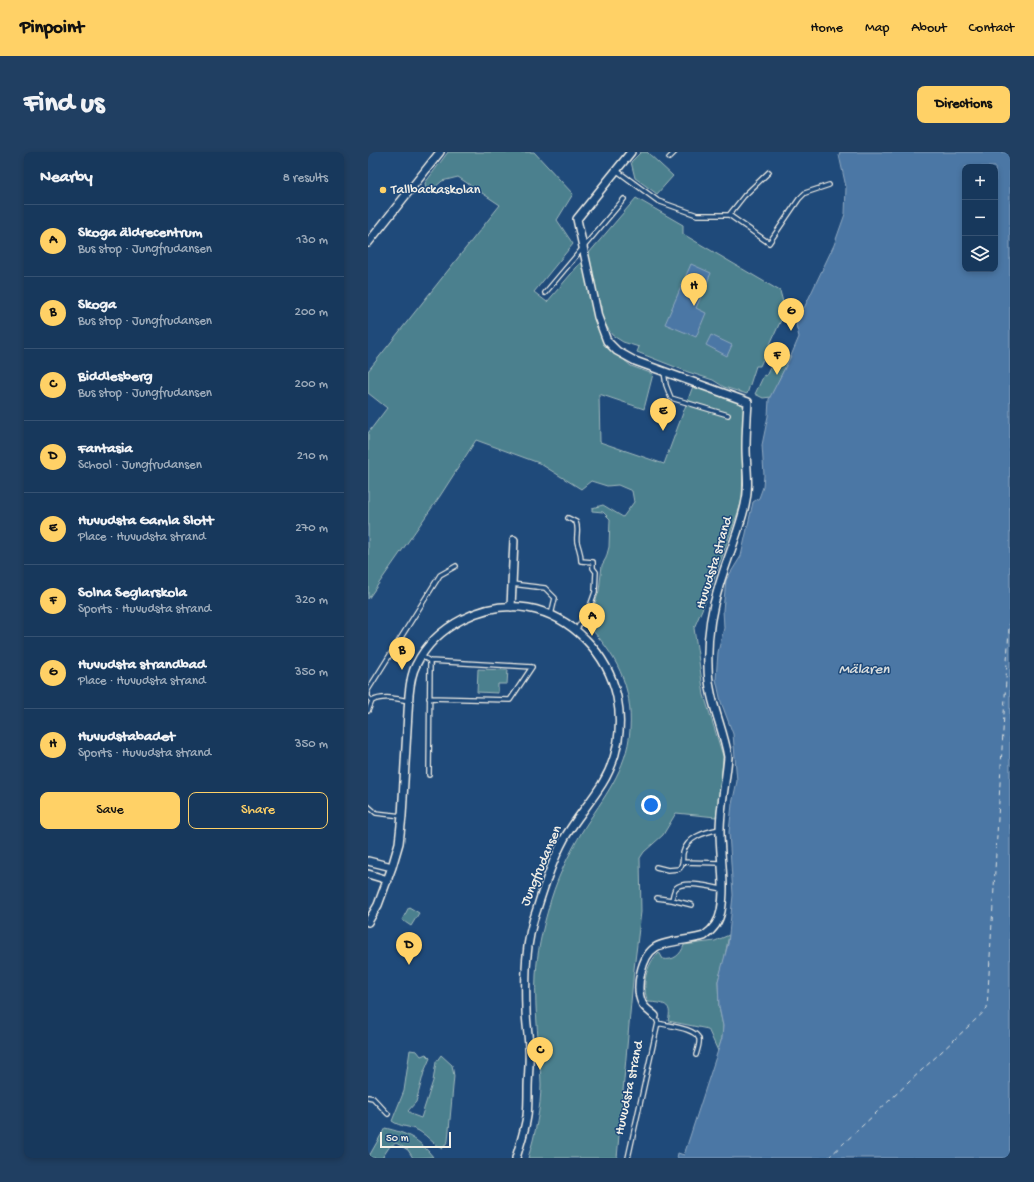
<!DOCTYPE html>
<html lang="en">
<head>
<meta charset="utf-8">
<style>
  :root { --surface:#17385c; --page:#203f62; --text:#f1f3f6; --muted:#9eacbb; --line:#365272; --accent:#ffd166 }
  body { margin:0; font-family:"Gochi Hand",sans-serif; background:var(--page); color:var(--text) }
  .controls { position:absolute; right:12px; top:12px; display:grid; overflow:hidden; border-radius:8px; box-shadow:0 2px 6px #0003 }
  .controls button { width:36px; height:36px; display:grid; place-items:center; padding:0; border:0; border-bottom:1px solid var(--line); background:var(--surface); color:var(--text); font:20px sans-serif }
  .scale { position:absolute; left:12px; bottom:10px; width:71px; box-sizing:border-box; padding-left:4px; border:2px solid #f4f1e8; border-top:0; font-size:11px; line-height:14px; white-space:nowrap; color:#f4f1e8; -webkit-text-stroke:3px #1f4a7a; paint-order:stroke }
  .you { position:absolute; left:283px; top:653px; width:14px; height:14px; margin:-10px; border:3px solid #fff; border-radius:50%; background:#1a73e8; box-shadow:0 0 0 6px #1a73e833 }
  .badge { display:grid; place-items:center; width:26px; height:26px; border-radius:50%; background:var(--accent); color:#111; font-size:13px; font-weight:700 }
  .pin { position:absolute; translate:-50% -33px; filter:drop-shadow(0 1px 2px #0008) }
  .pin::after { content:''; position:absolute; top:21px; width:14px; height:12px; background:inherit; clip-path:polygon(0 0,100% 0,50% 100%) }
  .list { margin:0; padding:0; list-style:none }
  h2 { display:flex; justify-content:space-between; align-items:center; height:52px; margin:0; padding:0 16px; font-size:17px }
  h2 small { font-size:13px; font-weight:400; color:var(--muted) }
  .list li { display:grid; grid-template-columns:26px 1fr auto; gap:12px; align-items:center; box-sizing:border-box; height:72px; padding:0 16px; border-top:1px solid var(--line) }
  .list b { display:block; font-size:15px; white-space:nowrap }
  .list p { margin:0; font-size:13px; white-space:nowrap; color:var(--muted) }
  .list em { font-size:13px; font-style:normal; color:var(--muted) }
  .actions { display:flex; gap:8px; padding:12px 16px }
  .actions a { flex:1; padding:9px 0; border:1px solid var(--accent); border-radius:8px; text-align:center; font-size:14px; color:var(--accent) }
  .actions .main { background:var(--accent); color:#111 }
  .icon { flex:none; width:22px; height:22px; fill:none; stroke:currentColor; stroke-width:2; stroke-linecap:round; stroke-linejoin:round }
  .map { position:relative; flex:none; width:642px; height:1006px; overflow:hidden; border-radius:8px }
  header { display:flex; align-items:center; gap:24px; box-sizing:border-box; height:56px; padding:0 20px; background:var(--accent); color:#111 }
  header strong { font-size:19px }
  nav { display:flex; gap:22px; margin-inline-start:auto; font-size:14px }
  .intro { display:flex; align-items:center; justify-content:space-between; box-sizing:border-box; height:96px; padding:0 24px }
  h1 { margin:0; font-size:28px }
  .button { padding:10px 18px; border-radius:8px; background:var(--accent); color:#111; font-size:14px; font-weight:700 }
  main { display:flex; gap:24px; padding:0 24px }
  aside { flex:1; background:var(--surface); border-radius:8px; box-shadow:0 2px 6px #0003 }
  .map>svg:first-child { display:block }
  .green { fill:#4b808e; stroke:#a0b8bb }
  .water { fill:#4b77a5; stroke:#8fa8c0; fill-rule:evenodd }
  .lines { fill:none; stroke-linecap:round; stroke-linejoin:round }
  .ferry { stroke:#dbdfde; stroke-width:1; stroke-dasharray:5 4; stroke-linecap:butt }
  .service-casing { stroke:#f4f1e8; stroke-width:6 }
  .minor-casing { stroke:#f4f1e8; stroke-width:10 }
  .service { stroke:#1f4a7a; stroke-width:3.5 }
  .minor { stroke:#1f4a7a; stroke-width:7 }
  .poi-dot { fill:#ffd166; stroke:#1f4a7a; stroke-width:1.5 }
  .labels { text-anchor:middle; dominant-baseline:central; stroke-width:3; stroke-linejoin:round; paint-order:stroke }
  .poi-label { font-size:14px; fill:#f4f1e8; stroke:#1f4a7a; text-anchor:start }
  .street-label { font-size:14px; fill:#f4f1e8; stroke:#1f4a7a }
  .water-label { font-size:15px; font-style:italic; fill:#dbdfde; stroke:#1f4a7a }
</style>
</head>
<body>
<header>
<strong>Pinpoint</strong>
<nav><a>Home</a><a>Map</a><a>About</a><a>Contact</a></nav>
</header>
<div class="intro"><h1>Find us</h1><a class="button">Directions</a></div>
<main>
<aside>
<h2>Nearby<small>8 results</small></h2>
<ul class="list">
<li><span class="badge">A</span><div><b>Skoga äldrecentrum</b><p>Bus stop · Jungfrudansen</p></div><em>130 m</em></li>
<li><span class="badge">B</span><div><b>Skoga</b><p>Bus stop · Jungfrudansen</p></div><em>200 m</em></li>
<li><span class="badge">C</span><div><b>Biddlesberg</b><p>Bus stop · Jungfrudansen</p></div><em>200 m</em></li>
<li><span class="badge">D</span><div><b>Fantasia</b><p>School · Jungfrudansen</p></div><em>210 m</em></li>
<li><span class="badge">E</span><div><b>Huvudsta Gamla Slott</b><p>Place · Huvudsta strand</p></div><em>270 m</em></li>
<li><span class="badge">F</span><div><b>Solna Seglarskola</b><p>Sports · Huvudsta strand</p></div><em>320 m</em></li>
<li><span class="badge">G</span><div><b>Huvudsta strandbad</b><p>Place · Huvudsta strand</p></div><em>350 m</em></li>
<li><span class="badge">H</span><div><b>Huvudstabadet</b><p>Sports · Huvudsta strand</p></div><em>350 m</em></li>
</ul>
<div class="actions"><a class="main">Save</a><a>Share</a></div>
</aside>
<div class="map">
<svg width="642" height="1006" viewBox="0 0 642 1006">
  <rect width="100%" height="100%" fill="#1f4a7a"/>
  <filter id="ink" filterUnits="userSpaceOnUse"><feTurbulence type="fractalNoise" baseFrequency=".025" numOctaves="2"/><feDisplacementMap in="SourceGraphic" scale="8" xChannelSelector="R" yChannelSelector="G"/><feConvolveMatrix kernelMatrix="1 2 1 2 8 2 1 2 1" color-interpolation-filters="sRGB"/></filter>
  <g filter="url(#ink)">
    <path class="green" d="M80 0H166L205 42 189 68 205 92 166 140 179 150 268 46 315 73V82L412 139 415 150 419 155 392 214H388L379 242 356 235 345 228 320 220 269 200 271 195 255 190 244 183 234 167 233 153 228 163 239 193 263 214 285 222 276 257 231 242 232 290 296 312 325 234 377 253 374 349 341 441 326 476 336 543 355 604 353 637 348 665 308 661 295 683 276 700 272 706 273 760 266 817 249 1006H160C167 983 173 956 173 932 172 896 166 859 168 823 169 801 174 779 180 758 187 730 200 703 215 678 235 646 259 618 262 578 265 535 248 501 217 471L226 454 231 439 234 413 238 406 241 395 242 367 235 360 224 359V356L235 353 255 365 266 350 264 339 250 333 239 334 223 329 213 337 171 311 108 288 72 344 0 447V281L19 256 0 241V219L132 53 90 25 74 29 64 38 58 37 57 31Z
      M273 0H279L305 24 289 42 267 26 263 10Z
      M408 198 422 205 403 245 395 246 387 242 396 223 398 224 403 214 401 212Z
      M110 517 140 518 139 532H130V541L109 540Z
      M41 755 51 761 43 774 34 768Z
      M361 783 356 809 350 829 351 855 355 874 354 886 350 899 340 877 300 869C305 851 295 851 280 850 273 833 278 813 291 800L295 807C305 809 313 803 316 793L347 789Z
      M42 898 49 899 53 904 58 902 62 906 56 920 48 950 40 959 45 963 53 966 65 929 68 910 73 903 84 913 86 924 80 989 74 997C65 992 60 984 51 979 42 974 32 975 24 969L36 939Z
      M17 976C39 981 51 987 65 1005L45 1006 40 998 28 991 22 994 14 1006H0Z"/>
    <path class="water" d="M472 0H642V1006H309L310 1001 316 1003 354 886 355 874 351 855 350 829 360 792 365 743 361 680 364 652 369 629 365 582 353 550 348 527 350 500 356 476 355 458 358 428 373 404 385 350 391 346 395 335 396 323 394 293 400 264 401 247 422 206 431 185 428 173 466 93 477 62 478 35 471 3ZM597 15H627V117H597Z
      M323 112 343 121 328 156 338 161 328 185 297 172Z
      M343 183 364 193 359 204 338 193Z"/>
    <g class="lines">
      <path class="ferry" d="M460 1006 619 857 642 458"/>
      <g class="service-casing">
        <path id="service" d="M301 6 307 0
          M248 18 290 49 329 63H361L401 91 431 47 437 41 461 33
          M361 63 376 44 401 20
          M177 141 256 47
          M296 220 298 233 303 246 360 263
          M200 366 208 370C211 377 208 383 209 390 211 398 213 400 213 409L225 410V416L228 420 227 440 222 454 209 477
          M144 432 177 436 187 446 183 463
          M53 504 62 509 164 515
          M0 538 72 423 88 414
          M0 541V545L4 549
          M61 546 142 548 164 515
          M0 559 4 549C15 543 29 547 41 549
          M61 623 62 509
          M0 654 8 661 34 664
          M315 710 353 711
          M288 715 300 718 311 717C316 712 314 707 315 701 319 685 337 680 352 677
          M289 746 304 748 324 753
          M304 748C305 744 305 739 308 736 315 728 344 735 354 737
          M287 864 290 871C300 874 328 876 331 887 332 892 329 899 328 903
          M0 945 5 946 20 962
          M260 1006 290 871"/>
      </g>
      <g class="minor-casing">
        <path id="minor" d="M263 0 209 67 230 165 239 189 249 199 267 209 380 250C379 265 378 281 378 296 378 315 382 334 377 353 371 380 359 407 351 434 343 459 339 487 340 514 340 548 355 574 360 605 358 630 352 654 352 679 352 705 358 733 353 759 351 770 345 778 336 784 324 788 297 789 288 795 273 804 267 836 274 851 277 857 283 860 287 864
          M0 91 72 0
          M143 455 146 388
          M0 709 24 715
          M0 722 20 728
          M0 770 10 753 24 715 31 691 34 664 41 543C42 533 43 522 48 513 67 474 117 448 160 456 204 464 240 502 249 545 255 575 250 606 234 632 222 651 207 668 196 687 184 709 176 734 169 757 157 789 157 825 158 858 158 871 161 884 161 897 162 910 160 924 160 937 160 946 160 955 159 964 157 978 152 992 148 1006"/>
      </g>
      <use href="#service" class="service"/>
      <use href="#minor" class="minor"/>
    </g>
  </g>
  <circle class="poi-dot" cx="15" cy="38" r="4"/>
  <g class="labels">
    <g class="poi-label">
      <text x="23" y="38">Tallbackaskolan</text>
    </g>
    <g class="street-label">
      <text transform="translate(347 411) rotate(-73)">Huvudsta strand</text>
      <text transform="translate(174 714) rotate(-67)">Jungfrudansen</text>
      <text transform="translate(262 936) rotate(-78)">Huvudsta strand</text>
    </g>
    <g class="water-label">
      <text x="496" y="518">Mälaren</text>
    </g>
  </g>
</svg>
<div class="controls">
<button>+</button>
<button>−</button>
<button><svg class="icon" aria-label="layers" viewBox="0 0 24 24"><path d="M12 4l9 5-9 5-9-5zM3 14l9 5 9-5"/></svg></button>
</div>
<div class="scale">50 m</div>
<div class="you"></div>
<div class="pin badge" style="left:224px;top:484px">A</div>
<div class="pin badge" style="left:34px;top:518px">B</div>
<div class="pin badge" style="left:172px;top:918px">C</div>
<div class="pin badge" style="left:41px;top:813px">D</div>
<div class="pin badge" style="left:295px;top:279px">E</div>
<div class="pin badge" style="left:409px;top:223px">F</div>
<div class="pin badge" style="left:423px;top:179px">G</div>
<div class="pin badge" style="left:326px;top:154px">H</div>
</div>
</main>
</body>
</html>
